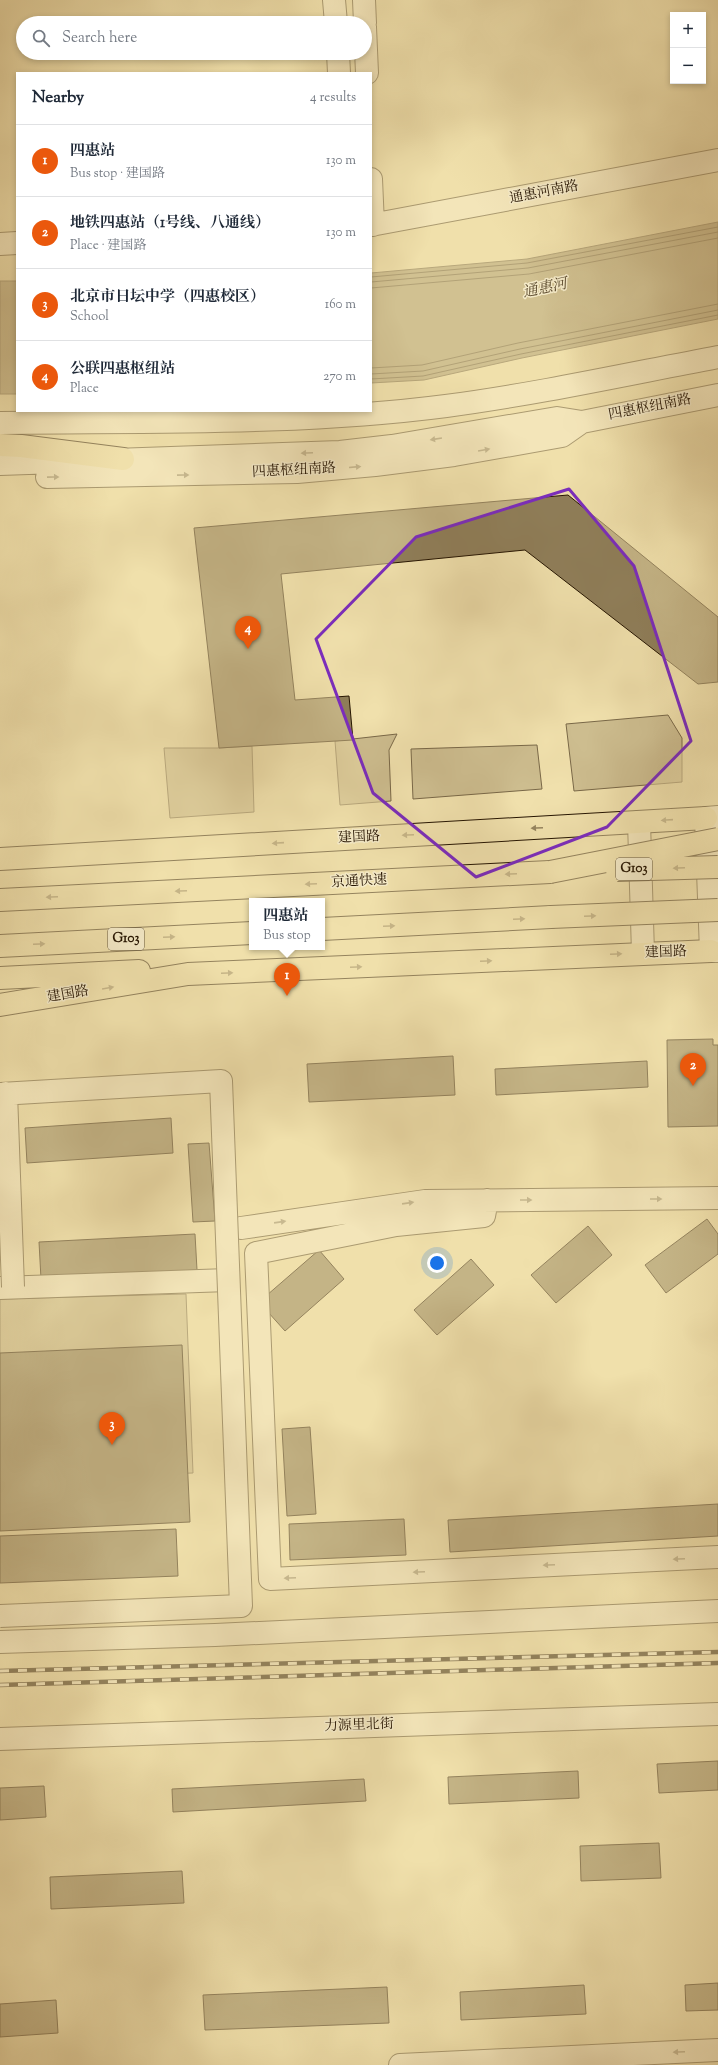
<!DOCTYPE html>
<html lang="en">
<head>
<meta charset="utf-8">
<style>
  :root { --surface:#fff; --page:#f2f2f3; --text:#1f2937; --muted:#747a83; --line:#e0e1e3; --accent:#ea580c }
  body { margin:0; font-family:"Sorts Mill Goudy","Noto Serif SC",serif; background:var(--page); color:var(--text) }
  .controls { position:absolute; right:12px; top:12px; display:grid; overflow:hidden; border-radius:0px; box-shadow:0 2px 6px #0003 }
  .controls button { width:36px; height:36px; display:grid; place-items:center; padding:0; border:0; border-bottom:1px solid var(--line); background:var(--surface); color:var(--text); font:20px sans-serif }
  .you { position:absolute; left:437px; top:1263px; width:14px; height:14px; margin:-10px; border:3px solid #fff; border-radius:50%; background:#1a73e8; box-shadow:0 0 0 6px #1a73e833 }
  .badge { display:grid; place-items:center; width:26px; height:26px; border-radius:50%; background:var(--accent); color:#fff; font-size:13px; font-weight:700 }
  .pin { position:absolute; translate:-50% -33px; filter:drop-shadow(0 1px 2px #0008) }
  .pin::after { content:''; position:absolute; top:21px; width:14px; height:12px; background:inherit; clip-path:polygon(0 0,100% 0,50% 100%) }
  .popup { position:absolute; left:249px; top:898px; width:76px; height:52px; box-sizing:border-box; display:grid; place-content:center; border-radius:0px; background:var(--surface); filter:drop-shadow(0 1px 3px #0005); font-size:13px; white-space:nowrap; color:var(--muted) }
  .popup b { font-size:15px; color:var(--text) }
  .popup::after { content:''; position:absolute; left:50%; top:100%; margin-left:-8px; border:8px solid transparent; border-top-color:var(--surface) }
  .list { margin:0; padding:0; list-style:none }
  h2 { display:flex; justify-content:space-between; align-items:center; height:52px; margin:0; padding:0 16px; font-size:17px }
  h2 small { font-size:13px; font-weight:400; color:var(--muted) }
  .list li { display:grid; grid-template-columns:26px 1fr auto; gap:12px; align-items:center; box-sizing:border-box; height:72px; padding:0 16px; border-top:1px solid var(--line) }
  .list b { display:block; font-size:15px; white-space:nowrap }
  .list p { margin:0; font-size:13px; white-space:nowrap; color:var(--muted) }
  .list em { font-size:13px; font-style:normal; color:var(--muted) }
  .icon { flex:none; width:22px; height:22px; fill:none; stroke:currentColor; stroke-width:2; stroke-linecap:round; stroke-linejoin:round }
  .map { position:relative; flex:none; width:718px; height:2065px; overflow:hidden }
  .search { position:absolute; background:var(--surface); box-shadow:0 2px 6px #0003; left:16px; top:16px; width:356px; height:44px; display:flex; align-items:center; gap:10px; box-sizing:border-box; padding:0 14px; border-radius:22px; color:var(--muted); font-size:15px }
  .panel { position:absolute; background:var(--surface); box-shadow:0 2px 6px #0003; left:16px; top:72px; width:356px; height:340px; border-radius:0px }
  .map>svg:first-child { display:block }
  .green { fill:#cdbd8f; stroke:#796848 }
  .water { fill:#ab9b72; stroke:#756544 }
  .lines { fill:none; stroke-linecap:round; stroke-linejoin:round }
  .shore { stroke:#685839; stroke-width:1 }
  .building { fill:#8f7e59; stroke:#251400 }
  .minor-casing { stroke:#58472b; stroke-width:24 }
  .major-casing { stroke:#251400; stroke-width:24 }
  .highway-casing { stroke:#251400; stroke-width:24 }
  .minor { stroke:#f5ebc9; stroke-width:22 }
  .major { stroke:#f0e0ac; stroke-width:22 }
  .highway { stroke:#f0e0ac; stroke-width:22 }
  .rail-casing { stroke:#251400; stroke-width:4.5 }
  .rail { stroke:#f5ebc9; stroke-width:3; stroke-dasharray:9; stroke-linecap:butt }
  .minor-bridge-casing { stroke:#58472b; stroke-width:24; stroke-linecap:butt }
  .highway-bridge-casing { stroke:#251400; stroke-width:24; stroke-linecap:butt }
  .minor-bridge { stroke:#f5ebc9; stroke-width:22 }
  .highway-bridge { stroke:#f0e0ac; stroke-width:22 }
  .oneway { fill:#978a6f }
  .oneway2 { fill:#95845f }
  .marked { fill:none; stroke:#7b2cbf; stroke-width:3; stroke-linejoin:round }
  .labels { text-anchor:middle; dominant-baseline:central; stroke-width:3; stroke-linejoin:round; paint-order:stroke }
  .shield { fill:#f5ebc9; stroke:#63543c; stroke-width:1 }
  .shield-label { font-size:13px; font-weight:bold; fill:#251400 }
  .street-label { font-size:14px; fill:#251400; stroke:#f5ebc9 }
  .water-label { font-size:15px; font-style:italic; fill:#5b4a2e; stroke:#f5ebc9 }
</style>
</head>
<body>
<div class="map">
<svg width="718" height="2065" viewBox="0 0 718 2065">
  <rect width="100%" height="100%" fill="#f0e0ac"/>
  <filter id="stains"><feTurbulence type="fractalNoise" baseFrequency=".005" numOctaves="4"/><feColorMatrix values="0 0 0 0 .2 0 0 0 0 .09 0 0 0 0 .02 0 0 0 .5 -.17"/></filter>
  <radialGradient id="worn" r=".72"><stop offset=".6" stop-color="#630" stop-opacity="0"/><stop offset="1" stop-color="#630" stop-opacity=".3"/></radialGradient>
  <path class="green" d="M668 715 682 738V782L574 791 566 724Z
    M397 734 389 750 391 801 340 805 335 741Z
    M537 745 542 789 413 799 411 749Z
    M252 746 254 812 170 818 164 748H219Z
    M186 1294 193 1473 0 1479V1299Z"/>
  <path class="water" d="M718 222V319L522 358 424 380 371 383V273L527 259Z
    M0 281H17V394H0Z"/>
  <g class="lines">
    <path class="shore" d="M371 277 527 263 718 227
      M371 282 528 268 718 232
      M371 288 529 274 718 238
      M371 368 422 365 518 343 718 304
      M371 374 423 371 520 349 718 310
      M371 379 423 376 521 354 718 315"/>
  </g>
  <path class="building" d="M568 495 718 617V682L698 684 525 550 281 574 295 700 349 696 353 740 219 748 194 528Z
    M713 1039V1045H718V1126L668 1127 667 1040Z
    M453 1056 455 1095 309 1102 307 1064Z
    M647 1061 648 1087 496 1095 495 1069Z
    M171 1118 173 1153 27 1163 25 1128Z
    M209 1143 215 1221 193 1222 188 1144Z
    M707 1219 718 1234V1254L666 1293 645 1265Z
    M588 1226 612 1255 556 1303 531 1275Z
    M195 1234 197 1270 41 1279 39 1242Z
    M319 1250 344 1279 285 1331 259 1302Z
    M471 1259 494 1285 437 1335 414 1310Z
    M182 1345 190 1522 0 1531V1353Z
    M310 1427 316 1514 287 1516 282 1429Z
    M718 1504V1536L450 1552 448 1520Z
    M404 1519 406 1555 290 1560 289 1524Z
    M176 1529 178 1576 0 1583V1536Z
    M718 1761V1790L659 1793 657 1764Z
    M578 1771 579 1798 449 1804 448 1777Z
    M364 1779 366 1801 173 1812 172 1789Z
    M44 1786 46 1817 0 1820V1788Z
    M659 1843 661 1878 581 1881 580 1846Z
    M182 1871 184 1903 51 1909 50 1877Z
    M718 1983V2010L686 2011 685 1985Z
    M584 1985 586 2014 461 2020 460 1992Z
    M387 1987 389 2023 205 2030 203 1995Z
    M56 2000 58 2033 0 2037V2004Z"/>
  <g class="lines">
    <g class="minor-casing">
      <path id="minor" d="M334 0 336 23
        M364 0 365 23
        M365 27 367 73
        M338 53 339 73
        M371 179 373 225
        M371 225 718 160
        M0 244 17 243
        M0 423C148 421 299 425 446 406 537 394 628 374 718 357
        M0 464 340 452 392 446 557 418 582 422 718 395
        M47 477 297 472 375 465 454 455 562 436 582 422
        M718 817 706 818 711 951H718
        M639 822 643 953
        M487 1200 484 1216 396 1225 256 1253 270 1579 718 1557
        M241 1228 425 1201 718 1198
        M0 1288 228 1280
        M0 1642 215 1635 718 1611
        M0 1739 718 1714
        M400 2065 718 2050"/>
    </g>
    <g class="major-casing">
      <path id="major" d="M0 445 21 446 123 459
        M0 859 706 818
        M0 978 139 971
        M0 1005 188 974 711 951"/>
    </g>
    <g class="highway-casing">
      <path id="highway" d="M0 900 550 872
        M322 929 551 917
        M0 946 252 933"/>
    </g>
    <use href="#minor" class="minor"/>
    <use href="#major" class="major"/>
    <use href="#highway" class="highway"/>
    <g class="rail-casing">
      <path id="rail" d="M0 1671 718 1652
        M0 1685 718 1663"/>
    </g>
    <use href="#rail" class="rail"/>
    <g class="minor-bridge-casing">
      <path id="minor-bridge" d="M6 1093 13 1287
        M0 1094 221 1081 241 1606 0 1616"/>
    </g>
    <g class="highway-bridge-casing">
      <path id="highway-bridge" d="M617 870 718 867
        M550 872 718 839
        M551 917 718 910"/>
    </g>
    <use href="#minor-bridge" class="minor-bridge"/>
    <use href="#highway-bridge" class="highway-bridge"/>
  </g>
  <defs><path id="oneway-solid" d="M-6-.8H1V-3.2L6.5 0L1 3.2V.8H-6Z"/></defs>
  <g class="oneway">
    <use href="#oneway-solid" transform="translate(436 439) rotate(171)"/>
    <use href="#oneway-solid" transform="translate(484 450) rotate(-10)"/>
    <use href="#oneway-solid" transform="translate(307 453) rotate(177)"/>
    <use href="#oneway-solid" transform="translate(355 467) rotate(-5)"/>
    <use href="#oneway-solid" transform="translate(183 475) rotate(-1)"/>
    <use href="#oneway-solid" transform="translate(53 477) rotate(-1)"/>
    <use href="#oneway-solid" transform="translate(656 1199)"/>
    <use href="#oneway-solid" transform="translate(526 1200)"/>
    <use href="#oneway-solid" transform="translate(408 1203) rotate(-8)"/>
    <use href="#oneway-solid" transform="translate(280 1222) rotate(-8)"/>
    <use href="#oneway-solid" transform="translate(679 1559) rotate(177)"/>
    <use href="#oneway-solid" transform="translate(549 1565) rotate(177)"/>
    <use href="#oneway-solid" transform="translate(419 1572) rotate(177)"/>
    <use href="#oneway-solid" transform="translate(290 1578) rotate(177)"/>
    <use href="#oneway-solid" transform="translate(679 2052) rotate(177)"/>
  </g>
  <g class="oneway2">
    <use href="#oneway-solid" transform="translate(667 820) rotate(176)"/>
    <use href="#oneway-solid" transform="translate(537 828) rotate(177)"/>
    <use href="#oneway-solid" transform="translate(408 835) rotate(177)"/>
    <use href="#oneway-solid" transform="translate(278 843) rotate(176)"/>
    <use href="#oneway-solid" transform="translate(679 868) rotate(178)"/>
    <use href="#oneway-solid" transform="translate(511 874) rotate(177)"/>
    <use href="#oneway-solid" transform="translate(311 884) rotate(177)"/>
    <use href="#oneway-solid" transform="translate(181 891) rotate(177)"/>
    <use href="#oneway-solid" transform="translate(52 897) rotate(177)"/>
    <use href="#oneway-solid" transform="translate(590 916) rotate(-3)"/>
    <use href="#oneway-solid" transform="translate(519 919) rotate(-3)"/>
    <use href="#oneway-solid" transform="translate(389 926) rotate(-3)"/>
    <use href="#oneway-solid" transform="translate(169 937) rotate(-3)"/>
    <use href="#oneway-solid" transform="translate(39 944) rotate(-3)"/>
    <use href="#oneway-solid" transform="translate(616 954) rotate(-3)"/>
    <use href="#oneway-solid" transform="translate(486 961) rotate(-3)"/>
    <use href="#oneway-solid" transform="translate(356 967) rotate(-3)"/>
    <use href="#oneway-solid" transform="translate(227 973) rotate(-2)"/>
    <use href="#oneway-solid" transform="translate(108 988) rotate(-10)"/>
  </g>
  <path d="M0 0H718V2065H0ZM569 489 634 566 691 741 607 827 476 877 373 793 316 639 416 537Z" fill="#f0e0ac" fill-opacity=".55" fill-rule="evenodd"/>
  <path class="marked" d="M569 489 634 566 691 741 607 827 476 877 373 793 316 639 416 537Z"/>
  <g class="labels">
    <g class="shield">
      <rect x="616" y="858" width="36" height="22" rx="3"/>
      <rect x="108" y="928" width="36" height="22" rx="3"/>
    </g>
    <g class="shield-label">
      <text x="634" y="869">G103</text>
      <text x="126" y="939">G103</text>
    </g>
    <g class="street-label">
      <text transform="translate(544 193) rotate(-11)">通惠河南路</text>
      <text transform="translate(650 408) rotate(-11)">四惠枢纽南路</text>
      <text transform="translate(294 471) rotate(-3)">四惠枢纽南路</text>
      <text transform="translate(359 838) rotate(-3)">建国路</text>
      <text transform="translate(359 882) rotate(-3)">京通快速</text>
      <text transform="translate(666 953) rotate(-2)">建国路</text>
      <text transform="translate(68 995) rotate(-10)">建国路</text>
      <text transform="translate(359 1726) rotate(-2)">力源里北街</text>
    </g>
    <g class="water-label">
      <text transform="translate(545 289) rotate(-12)">通惠河</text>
    </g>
  </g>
  <rect width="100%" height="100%" filter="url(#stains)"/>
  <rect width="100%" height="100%" fill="url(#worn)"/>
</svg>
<div class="controls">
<button>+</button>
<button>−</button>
</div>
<div class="you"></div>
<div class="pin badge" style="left:287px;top:996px">1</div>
<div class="popup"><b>四惠站</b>Bus stop</div>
<div class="pin badge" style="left:693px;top:1086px">2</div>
<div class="pin badge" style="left:112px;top:1445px">3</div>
<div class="pin badge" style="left:248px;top:649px">4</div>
<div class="search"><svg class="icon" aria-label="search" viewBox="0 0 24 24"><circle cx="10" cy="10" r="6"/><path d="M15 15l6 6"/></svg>Search here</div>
<section class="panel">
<h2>Nearby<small>4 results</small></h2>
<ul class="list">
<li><span class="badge">1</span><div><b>四惠站</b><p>Bus stop · 建国路</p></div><em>130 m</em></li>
<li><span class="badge">2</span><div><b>地铁四惠站（1号线、八通线）</b><p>Place · 建国路</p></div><em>130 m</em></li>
<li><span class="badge">3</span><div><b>北京市日坛中学（四惠校区）</b><p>School</p></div><em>160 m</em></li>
<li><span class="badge">4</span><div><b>公联四惠枢纽站</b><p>Place</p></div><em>270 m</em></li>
</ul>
</section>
</div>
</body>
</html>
